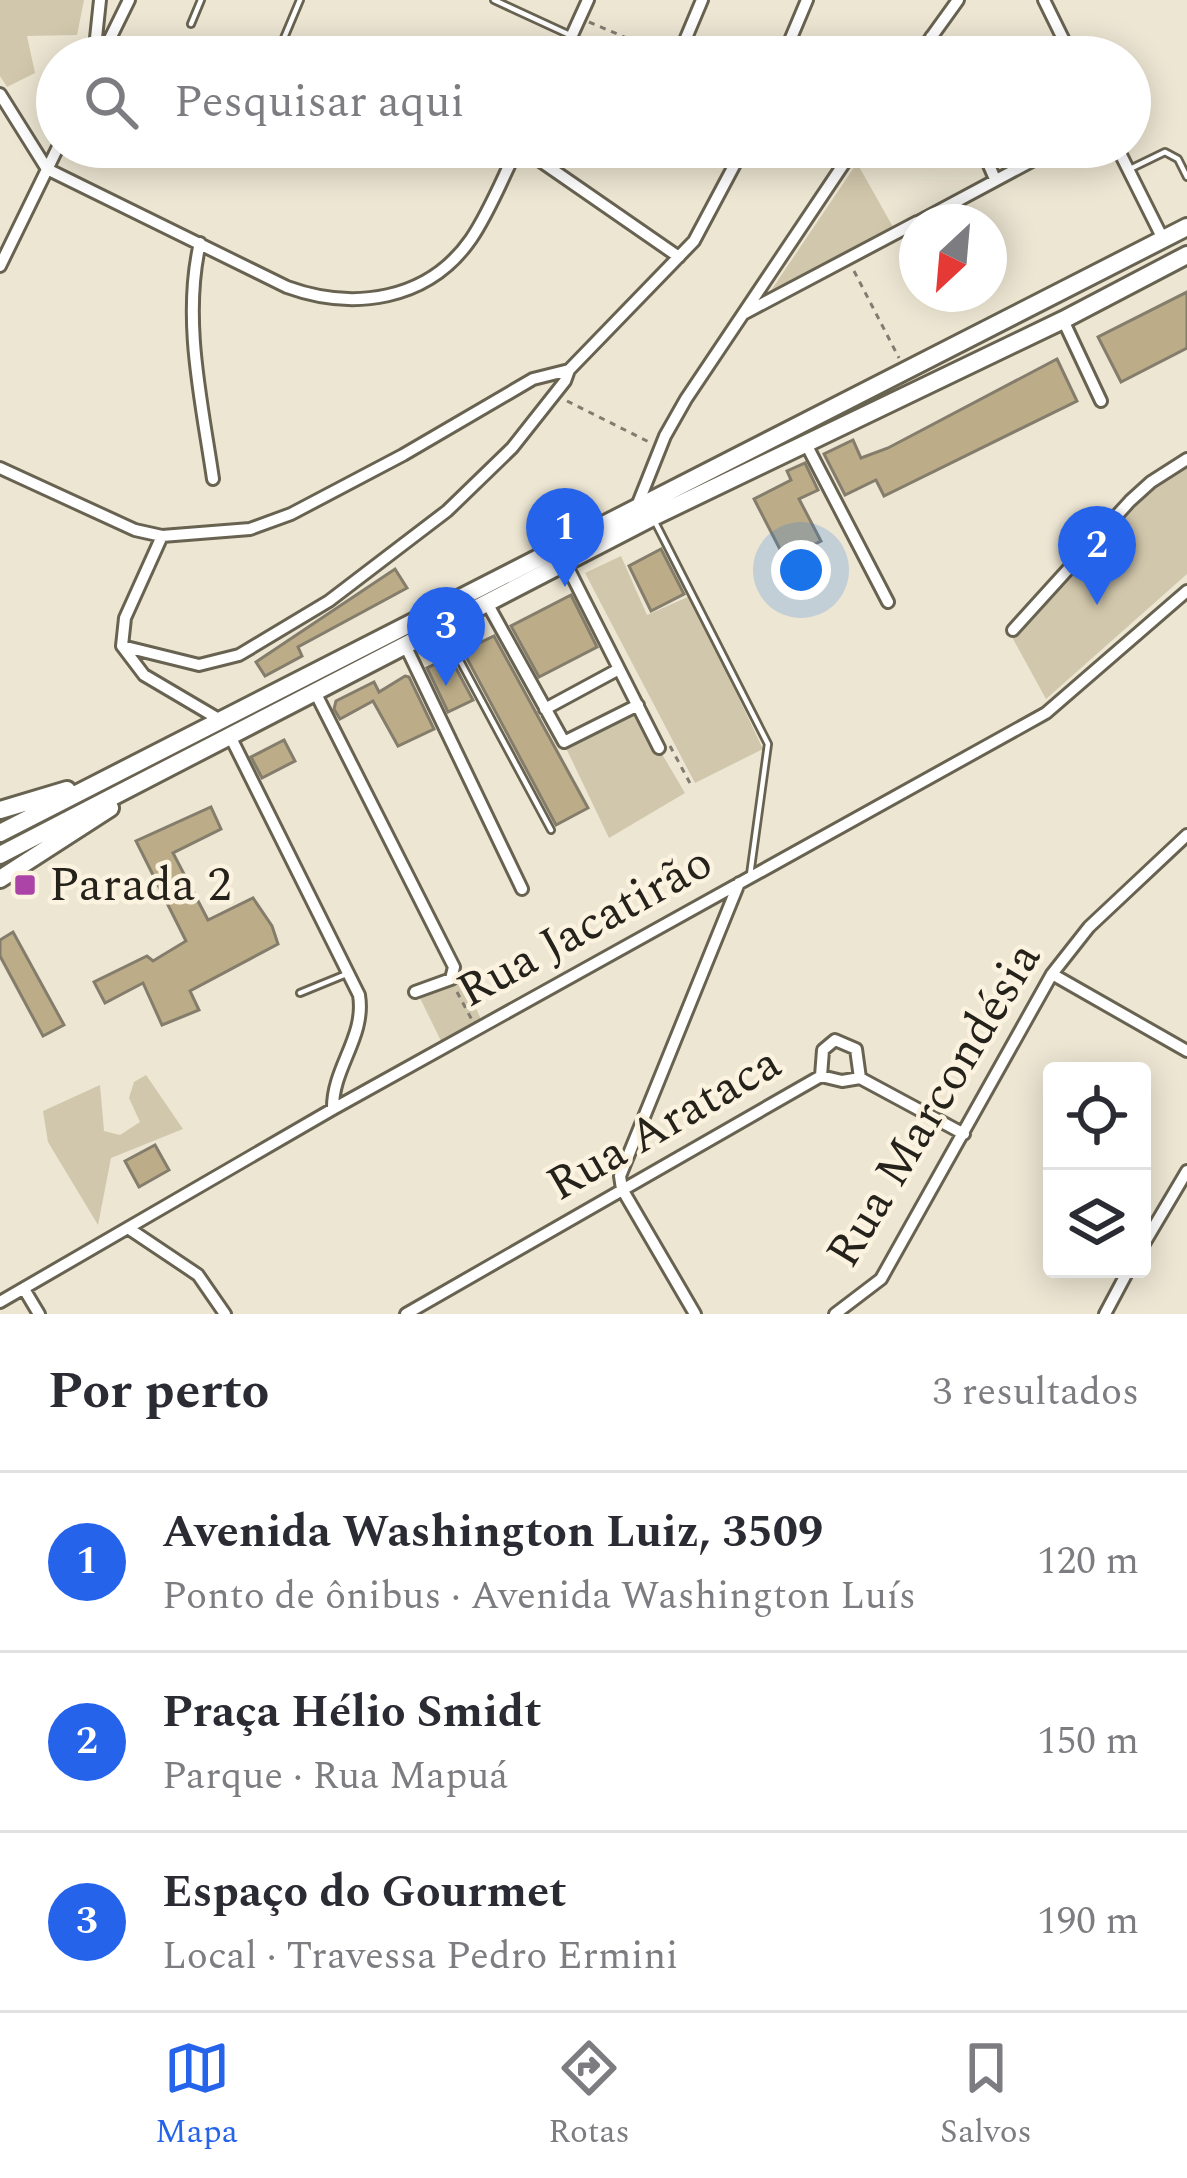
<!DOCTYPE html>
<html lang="pt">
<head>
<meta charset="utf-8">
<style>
  :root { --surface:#fff; --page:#f7f7f7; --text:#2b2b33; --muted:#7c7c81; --line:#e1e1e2; --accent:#2563eb }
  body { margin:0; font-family:Spectral,serif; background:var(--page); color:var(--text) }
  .controls { position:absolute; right:36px; bottom:36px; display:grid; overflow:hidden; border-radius:12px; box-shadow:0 6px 30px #0003 }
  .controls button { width:108px; height:108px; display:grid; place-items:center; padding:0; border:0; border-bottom:3px solid var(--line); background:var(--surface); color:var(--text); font:60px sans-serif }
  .compass { position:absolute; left:899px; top:204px; width:108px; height:108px; border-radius:50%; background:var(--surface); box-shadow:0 6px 30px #0003; rotate:206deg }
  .you { position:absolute; left:801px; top:570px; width:42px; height:42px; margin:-30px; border:9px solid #fff; border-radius:50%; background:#1a73e8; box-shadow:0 0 0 18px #1a73e833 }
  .badge { display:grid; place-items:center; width:78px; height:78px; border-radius:50%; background:var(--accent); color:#fff; font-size:39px; font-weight:700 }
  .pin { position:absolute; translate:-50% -99px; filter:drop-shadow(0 3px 6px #0008) }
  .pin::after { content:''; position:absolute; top:63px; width:42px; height:36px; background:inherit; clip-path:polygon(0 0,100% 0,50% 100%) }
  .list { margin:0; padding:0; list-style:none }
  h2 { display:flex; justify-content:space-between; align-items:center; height:156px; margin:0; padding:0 48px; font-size:51px }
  h2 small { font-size:39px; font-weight:400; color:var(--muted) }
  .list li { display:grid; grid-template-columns:78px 1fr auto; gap:36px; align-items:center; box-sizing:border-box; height:180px; padding:0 48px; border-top:3px solid var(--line) }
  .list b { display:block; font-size:45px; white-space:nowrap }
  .list p { margin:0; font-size:39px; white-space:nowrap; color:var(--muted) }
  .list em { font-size:39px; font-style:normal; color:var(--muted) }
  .icon { flex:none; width:66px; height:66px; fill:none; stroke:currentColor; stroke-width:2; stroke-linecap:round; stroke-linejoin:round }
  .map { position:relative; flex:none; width:1187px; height:1314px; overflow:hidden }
  .search { position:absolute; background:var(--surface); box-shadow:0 6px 30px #0003; left:36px; right:36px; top:36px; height:132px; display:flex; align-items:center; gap:30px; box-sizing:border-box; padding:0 42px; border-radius:66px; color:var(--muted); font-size:45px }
  .sheet { height:696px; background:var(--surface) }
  nav { display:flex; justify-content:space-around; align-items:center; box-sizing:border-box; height:168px; border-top:3px solid var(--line); background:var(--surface); font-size:33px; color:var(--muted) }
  nav a { display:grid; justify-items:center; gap:6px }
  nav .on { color:var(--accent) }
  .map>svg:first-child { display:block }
  .green { fill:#d1c7ac }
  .building { fill:#bcad88; stroke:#847d6c; stroke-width:3 }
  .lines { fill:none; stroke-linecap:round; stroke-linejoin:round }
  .service-casing { stroke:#686251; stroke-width:10 }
  .minor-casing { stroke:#686251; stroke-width:16 }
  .trunk-casing { stroke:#686251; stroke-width:22 }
  .path { stroke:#817c70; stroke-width:3; stroke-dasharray:6 6; stroke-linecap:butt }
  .service { stroke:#fff; stroke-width:4.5 }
  .minor { stroke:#fff; stroke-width:10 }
  .trunk { stroke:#fff; stroke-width:16 }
  .poi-dot { fill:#ac44a7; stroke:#fbf3e0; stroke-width:4.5 }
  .labels { text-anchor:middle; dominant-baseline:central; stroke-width:9; stroke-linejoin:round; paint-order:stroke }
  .poi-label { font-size:48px; fill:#25221b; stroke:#fbf3e0; text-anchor:start }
  .street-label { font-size:48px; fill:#25221b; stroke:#fbf3e0 }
</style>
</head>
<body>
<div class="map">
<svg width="1187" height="1314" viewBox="0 0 1187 1314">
  <rect width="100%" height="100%" fill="#ede6d3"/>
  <path class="green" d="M0 0H84L77 35 27 36 35 73 7 87 0 76Z
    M857 163 893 227 770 292Z
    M1187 466V574L1046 699 1012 637 1162 479Z
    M621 556 647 615 690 596 763 749 695 783 585 573Z
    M636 710 685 793 609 838 566 748Z
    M462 976 483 1024 442 1043 419 996Z
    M146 1075 183 1129 111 1158 98 1225 48 1142 43 1111 100 1085 104 1131 120 1135 140 1122 129 1098 134 1082Z"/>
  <path class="building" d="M1187 292V348L1121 382 1098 337Z
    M1057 359 1077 401 884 496 876 480 845 495 824 454 853 440 861 458 888 448Z
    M805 463 818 490 799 499 821 541 785 559 754 499 791 480 787 471Z
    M661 549 684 594 651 611 629 566Z
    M395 569 407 588 298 647 302 656 265 676 256 662Z
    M571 595 597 647 539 677 511 626Z
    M494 636 588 808 556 825 463 651Z
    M450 657 473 700 448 712 427 668Z
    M405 676 409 677 434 729 398 746 373 701 340 719 334 709 336 701 374 682 379 692Z
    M284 740 295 761 262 778 251 757Z
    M211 807 221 829 173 853 208 920 253 898 272 926 278 944 190 991 199 1010 162 1025 143 983 105 1003 94 982 147 956 153 961 186 941 136 841Z
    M13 932 64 1025 43 1036 0 956V940Z
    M155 1145 169 1170 139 1187 125 1161Z"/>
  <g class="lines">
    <g class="service-casing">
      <path id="service" d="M494 0 572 36
        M191 24 201 0
        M276 57 300 0
        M1132 168 1165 152 1178 159 1187 177
        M654 520 768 744 750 875
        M444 631 551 830
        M300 993 344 975"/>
    </g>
    <g class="minor-casing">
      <path id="minor" d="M1044 0 1072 57
        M931 37 940 57
        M94 57 100 0
        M101 57 129 0
        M562 57 588 0
        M678 57 702 0
        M783 57 807 0
        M917 57 958 0
        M0 94 47 169
        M520 147 679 257
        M981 147 995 179
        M1117 147 1163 239
        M47 169 287 287C353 311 428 301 471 239 490 211 503 177 518 147
        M918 222 1058 147
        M200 243C182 320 202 403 213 479
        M0 266 58 147
        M745 313 917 222
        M1063 320 1101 401
        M806 444 888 602
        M0 468 135 530 162 536 250 529 291 514 403 455 533 379 569 370
        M637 506 665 436 686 399 855 147
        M162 536 125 618 122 646 144 675 222 721
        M565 562 659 748
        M487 603 564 742 638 705
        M1013 630 1130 501 1151 482 1187 459
        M405 645 522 889
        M122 646 199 665 239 655 329 601 447 511 512 448 565 381 569 370 694 241 744 147
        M314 690 454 967 451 979 415 992
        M545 709 619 669
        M230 736 359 995C366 1037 332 1068 333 1109
        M1052 974 1187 1051
        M821 1076 823 1050 835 1040 856 1049 860 1078
        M128 1228 198 1275 225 1314
        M1142 1247 1187 1171
        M24 1289 39 1314
        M0 1302 333 1109 1046 713 1187 591
        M406 1314 821 1076 842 1081 860 1078 964 1134
        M695 1314 622 1189 620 1176 739 883
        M835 1314 881 1279 1052 974 1089 927 1187 835
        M1105 1314 1129 1269"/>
    </g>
    <g class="trunk-casing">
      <path id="trunk" d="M0 810 67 790
        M0 833 1187 227
        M0 855 653 517 1063 320 1187 255
        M0 879 110 808"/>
    </g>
    <path class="path" d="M589 22 669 56
      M854 271 899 358
      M567 401 649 442
      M670 746 691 785
      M457 992 472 1020"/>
    <use href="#service" class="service"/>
    <use href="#minor" class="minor"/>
    <use href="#trunk" class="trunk"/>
  </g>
  <rect class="poi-dot" x="13" y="873" width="24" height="24" rx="6"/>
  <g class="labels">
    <g class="poi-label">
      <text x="49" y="885">Parada 2</text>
    </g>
    <g class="street-label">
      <text transform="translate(585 927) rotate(-29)">Rua Jacatirão</text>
      <text transform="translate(934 1105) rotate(-59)">Rua Marcondésia</text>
      <text transform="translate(664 1124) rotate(-30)">Rua Arataca</text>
    </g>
  </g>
</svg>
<div class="controls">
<button><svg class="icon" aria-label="locate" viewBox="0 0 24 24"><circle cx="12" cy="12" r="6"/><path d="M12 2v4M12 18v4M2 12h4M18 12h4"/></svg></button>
<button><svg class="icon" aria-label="layers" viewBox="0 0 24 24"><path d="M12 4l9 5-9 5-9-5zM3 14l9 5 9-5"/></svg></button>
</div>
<svg class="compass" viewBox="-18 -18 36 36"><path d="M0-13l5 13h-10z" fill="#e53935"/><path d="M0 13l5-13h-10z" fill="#7c7c81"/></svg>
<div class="you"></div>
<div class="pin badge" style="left:565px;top:587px">1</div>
<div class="pin badge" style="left:1097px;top:605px">2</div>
<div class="pin badge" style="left:446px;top:686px">3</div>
<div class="search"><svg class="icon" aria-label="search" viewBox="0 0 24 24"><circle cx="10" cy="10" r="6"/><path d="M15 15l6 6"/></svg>Pesquisar aqui</div>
</div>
<section class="sheet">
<h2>Por perto<small>3 resultados</small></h2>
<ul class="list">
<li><span class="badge">1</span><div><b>Avenida Washington Luiz, 3509</b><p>Ponto de ônibus · Avenida Washington Luís</p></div><em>120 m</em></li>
<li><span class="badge">2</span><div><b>Praça Hélio Smidt</b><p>Parque · Rua Mapuá</p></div><em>150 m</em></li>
<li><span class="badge">3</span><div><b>Espaço do Gourmet</b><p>Local · Travessa Pedro Ermini</p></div><em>190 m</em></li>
</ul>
</section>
<nav>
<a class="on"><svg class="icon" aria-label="map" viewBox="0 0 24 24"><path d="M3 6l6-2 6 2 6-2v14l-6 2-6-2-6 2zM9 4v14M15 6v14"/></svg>Mapa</a>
<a><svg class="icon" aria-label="directions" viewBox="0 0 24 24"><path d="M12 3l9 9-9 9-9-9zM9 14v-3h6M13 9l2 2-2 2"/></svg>Rotas</a>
<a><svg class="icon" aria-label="saved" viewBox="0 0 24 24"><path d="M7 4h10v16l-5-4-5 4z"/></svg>Salvos</a>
</nav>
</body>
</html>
